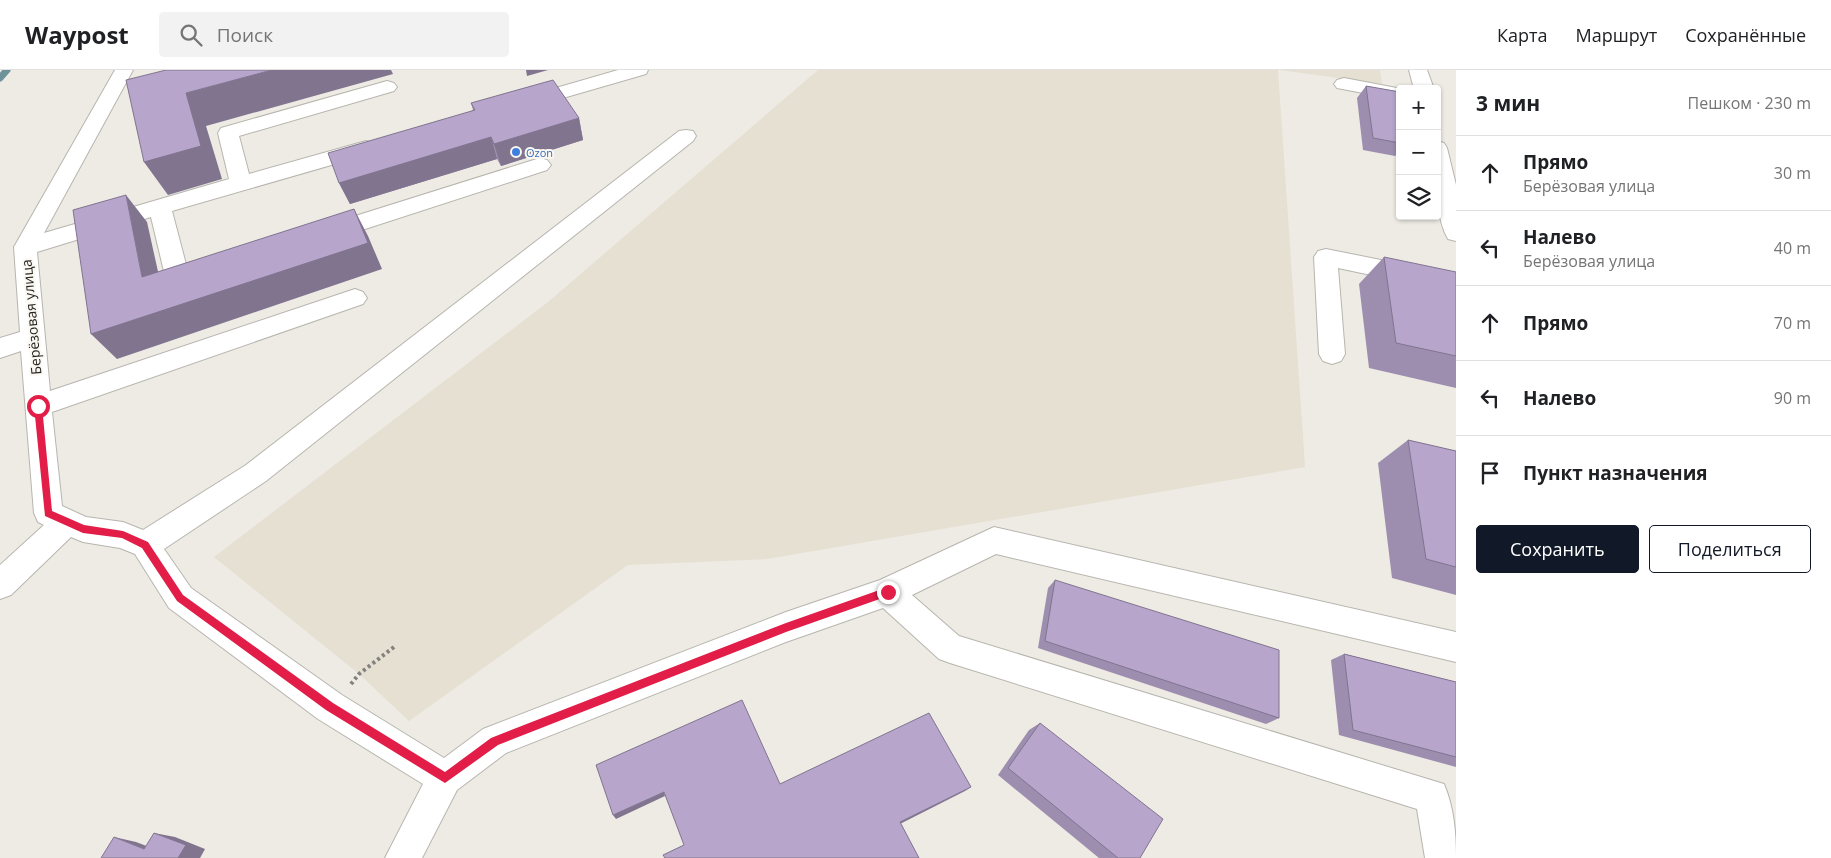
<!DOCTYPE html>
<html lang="ru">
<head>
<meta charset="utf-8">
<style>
  :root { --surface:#fff; --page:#f2f2f2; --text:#202124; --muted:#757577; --line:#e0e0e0; --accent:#111827 }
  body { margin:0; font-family:"Open Sans",sans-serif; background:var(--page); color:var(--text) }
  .controls { position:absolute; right:15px; top:15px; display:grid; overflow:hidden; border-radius:5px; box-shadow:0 1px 4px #0004 }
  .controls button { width:45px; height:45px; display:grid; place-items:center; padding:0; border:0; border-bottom:1px solid var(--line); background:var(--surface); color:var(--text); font:25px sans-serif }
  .stop { position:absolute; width:15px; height:15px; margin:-11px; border:4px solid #e11d48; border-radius:50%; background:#fff }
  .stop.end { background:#e11d48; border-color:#fff; box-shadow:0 1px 5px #0008 }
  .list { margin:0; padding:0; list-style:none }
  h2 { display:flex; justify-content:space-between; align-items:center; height:65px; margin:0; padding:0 20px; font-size:21px }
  h2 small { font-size:16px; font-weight:400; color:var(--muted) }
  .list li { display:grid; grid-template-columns:32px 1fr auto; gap:15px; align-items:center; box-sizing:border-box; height:75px; padding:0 20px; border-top:1px solid var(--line) }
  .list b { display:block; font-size:19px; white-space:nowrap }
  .list p { margin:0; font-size:16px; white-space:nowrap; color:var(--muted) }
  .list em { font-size:16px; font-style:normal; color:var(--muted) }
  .actions { display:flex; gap:10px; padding:15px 20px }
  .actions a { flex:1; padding:11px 0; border:1px solid var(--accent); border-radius:5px; text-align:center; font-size:18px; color:var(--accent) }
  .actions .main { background:var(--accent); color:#fff }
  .icon { flex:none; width:28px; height:28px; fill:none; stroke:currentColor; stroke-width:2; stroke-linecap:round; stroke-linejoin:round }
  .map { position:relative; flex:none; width:1456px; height:788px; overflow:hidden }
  header { display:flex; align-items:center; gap:30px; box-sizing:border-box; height:70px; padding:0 25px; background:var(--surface); border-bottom:1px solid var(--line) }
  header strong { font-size:24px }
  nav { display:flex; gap:28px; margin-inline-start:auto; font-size:18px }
  .search { width:350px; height:45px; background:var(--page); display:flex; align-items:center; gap:12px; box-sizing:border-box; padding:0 18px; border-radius:5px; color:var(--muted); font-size:19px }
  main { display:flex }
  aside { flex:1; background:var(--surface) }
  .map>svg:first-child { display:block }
  .built { fill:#e5e0d2 }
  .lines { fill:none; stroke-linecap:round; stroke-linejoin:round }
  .stream { stroke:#6d929a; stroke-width:7 }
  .minor-casing { stroke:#b7b5ae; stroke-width:2 }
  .path { stroke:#83827e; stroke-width:4; stroke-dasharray:3 3; stroke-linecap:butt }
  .minor { fill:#fff; fill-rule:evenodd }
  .wall { fill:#9d8eaf }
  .shaded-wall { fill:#80748f }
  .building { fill:#b7a5cc; stroke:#80748f }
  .route { fill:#e11d48 }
  .shop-dot { fill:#3f7fe0; stroke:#faf8f1; stroke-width:2 }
  .labels { text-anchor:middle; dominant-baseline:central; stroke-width:4; stroke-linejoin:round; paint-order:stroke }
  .far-shop-label { font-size:11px; fill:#366cbe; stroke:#faf8f1; text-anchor:start }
  .street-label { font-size:14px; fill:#252422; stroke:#faf8f1 }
</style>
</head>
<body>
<header>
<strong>Waypost</strong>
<div class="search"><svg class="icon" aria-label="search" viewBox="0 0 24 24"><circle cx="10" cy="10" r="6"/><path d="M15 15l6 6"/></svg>Поиск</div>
<nav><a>Карта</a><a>Маршрут</a><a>Сохранённые</a></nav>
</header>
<main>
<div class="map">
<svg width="1456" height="788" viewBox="0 0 1456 788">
  <rect width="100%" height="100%" fill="#edebe4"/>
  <path class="built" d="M818 0H1278L1305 397 767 489 628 495 409 651 359 604 214 487 548 232Z
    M1280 0H1380L1382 14Z"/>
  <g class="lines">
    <path class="stream" d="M0 8 7 0"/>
    <g class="minor-casing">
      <path id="minor" d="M115 0H133L44 163 229 109 218 63 221 58 387 11 394 13 397 17 394 21 239 66 249 104 366 71 373 73 376 78 373 83 172 141 188 202 197 199 205 202 209 208 205 214 179 223 171 220 167 214 151 147 37 182 50 321 355 219 363 222 367 228 363 234 52 342 62 436 86 447 123 452 143 460 246 395 679 61 686 60 693 61 696 66 693 71 266 411 164 479 191 518 342 625 444 688 483 659 786 542 880 510 994 457 1456 562V592L996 484 912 525 959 566 1444 714C1454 738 1456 762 1456 788H1425L1417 739 950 593 939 589 883 538 786 572 506 683 457 720 422 788H385L423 714 318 649 169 538 135 484 120 478 83 472 71 467 11 525 0 529V495L44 455 38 452 34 443 21 281 0 288V268L20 262 14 177Z
        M618 0H648L646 4 525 39 518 37 515 33 518 29Z
        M1409 0H1427L1434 19H1414Z
        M1344 8 1402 19H1400V30L1337 18 1334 14 1337 10Z
        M1437 71 1444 73 1447 78 1456 115V171L1448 169C1433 143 1437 100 1437 71Z
        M540 88 547 90 551 95 547 100 325 172 317 170 314 164 317 158Z
        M1326 179 1456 205V223L1338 198 1345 284 1341 291 1332 294 1323 291 1319 284 1314 187 1318 181Z"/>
    </g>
    <path class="path" d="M351 614 359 604 394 577"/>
    <use href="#minor" class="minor"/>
  </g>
  <path class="wall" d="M1366 16 1400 22V81L1395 86 1363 80 1357 28Z
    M471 33 579 48 583 70 501 96 497 89 350 134 339 113 473 40Z
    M1384 187 1456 286V318L1369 298 1359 214Z
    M1408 370 1456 381V525L1392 508 1378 393Z
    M1055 510 1279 648 1266 654 1038 578 1048 518Z
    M1344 584 1456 612V697L1339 665 1331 590Z
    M1040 653 1140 788H1099L998 705 1029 660Z"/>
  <path class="shaded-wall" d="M272 0H391L393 4 206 56 222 109 168 125 144 92 186 23Z
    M526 0H548L527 6Z
    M579 48 583 70 501 96 494 74Z
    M491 67 497 89 350 134 339 113Z
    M126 125 147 152 165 233 142 207Z
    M354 139 368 166 382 199 117 289 91 264Z
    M971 717 965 721 896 756 900 752Z
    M664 722 665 726 616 749 613 745Z
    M154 763 175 767 205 779 200 788H178Z
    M114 767 136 772 165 783 144 779Z"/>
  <path class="building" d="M166 0H272L186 23 201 76 144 92 126 10Z
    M553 10 579 48 494 74 491 67 339 113 328 83 475 40 471 33Z
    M1366 16 1400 22V73L1373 68Z
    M126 125 142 207 354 139 368 173 91 264 73 140Z
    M1384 187 1456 202V286L1396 273Z
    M1408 370 1456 381V497L1426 489Z
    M1055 510 1279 580V648L1045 571Z
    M1344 584 1456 612V687L1353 660Z
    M742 630 780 714 929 643 971 717 900 752 919 788H665L663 785 684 775 664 722 613 745 596 695Z
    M1040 653 1163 749 1140 788H1118L1008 698Z
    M154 763 186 775 178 788H101L114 767 144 779Z"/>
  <path class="route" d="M38 333 42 336 52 441 84 455 123 461 148 472 183 525 333 633 445 702 491 668 786 553 888 517 892 522 891 525 786 562 498 675 445 713 326 640 177 531 142 478 122 468 83 463 45 446 34 336Z"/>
  <circle class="shop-dot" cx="516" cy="82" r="5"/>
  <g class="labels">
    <g class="far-shop-label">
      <text x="526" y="82">Ozon</text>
    </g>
    <g class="street-label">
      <text transform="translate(31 247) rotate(-95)">Берёзовая улица</text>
    </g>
  </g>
</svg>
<div class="controls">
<button>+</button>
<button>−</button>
<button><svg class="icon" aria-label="layers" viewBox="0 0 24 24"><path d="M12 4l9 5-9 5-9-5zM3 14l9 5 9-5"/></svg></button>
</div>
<div class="stop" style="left:38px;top:336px"></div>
<div class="stop end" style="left:888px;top:522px"></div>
</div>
<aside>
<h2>3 мин<small>Пешком · 230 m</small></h2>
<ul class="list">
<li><svg class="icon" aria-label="ahead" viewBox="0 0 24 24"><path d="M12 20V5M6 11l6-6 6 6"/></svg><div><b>Прямо</b><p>Берёзовая улица</p></div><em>30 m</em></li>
<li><svg class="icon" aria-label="left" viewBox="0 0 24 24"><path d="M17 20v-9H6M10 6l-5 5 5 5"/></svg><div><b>Налево</b><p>Берёзовая улица</p></div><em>40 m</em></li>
<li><svg class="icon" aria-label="ahead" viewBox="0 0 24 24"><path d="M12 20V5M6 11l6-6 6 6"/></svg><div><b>Прямо</b></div><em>70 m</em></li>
<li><svg class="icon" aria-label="left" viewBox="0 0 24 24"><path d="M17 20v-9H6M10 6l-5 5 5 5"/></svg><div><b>Налево</b></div><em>90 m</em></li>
<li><svg class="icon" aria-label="arrive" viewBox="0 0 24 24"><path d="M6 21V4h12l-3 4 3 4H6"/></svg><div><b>Пункт назначения</b></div></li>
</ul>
<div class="actions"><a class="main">Сохранить</a><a>Поделиться</a></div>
</aside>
</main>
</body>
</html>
